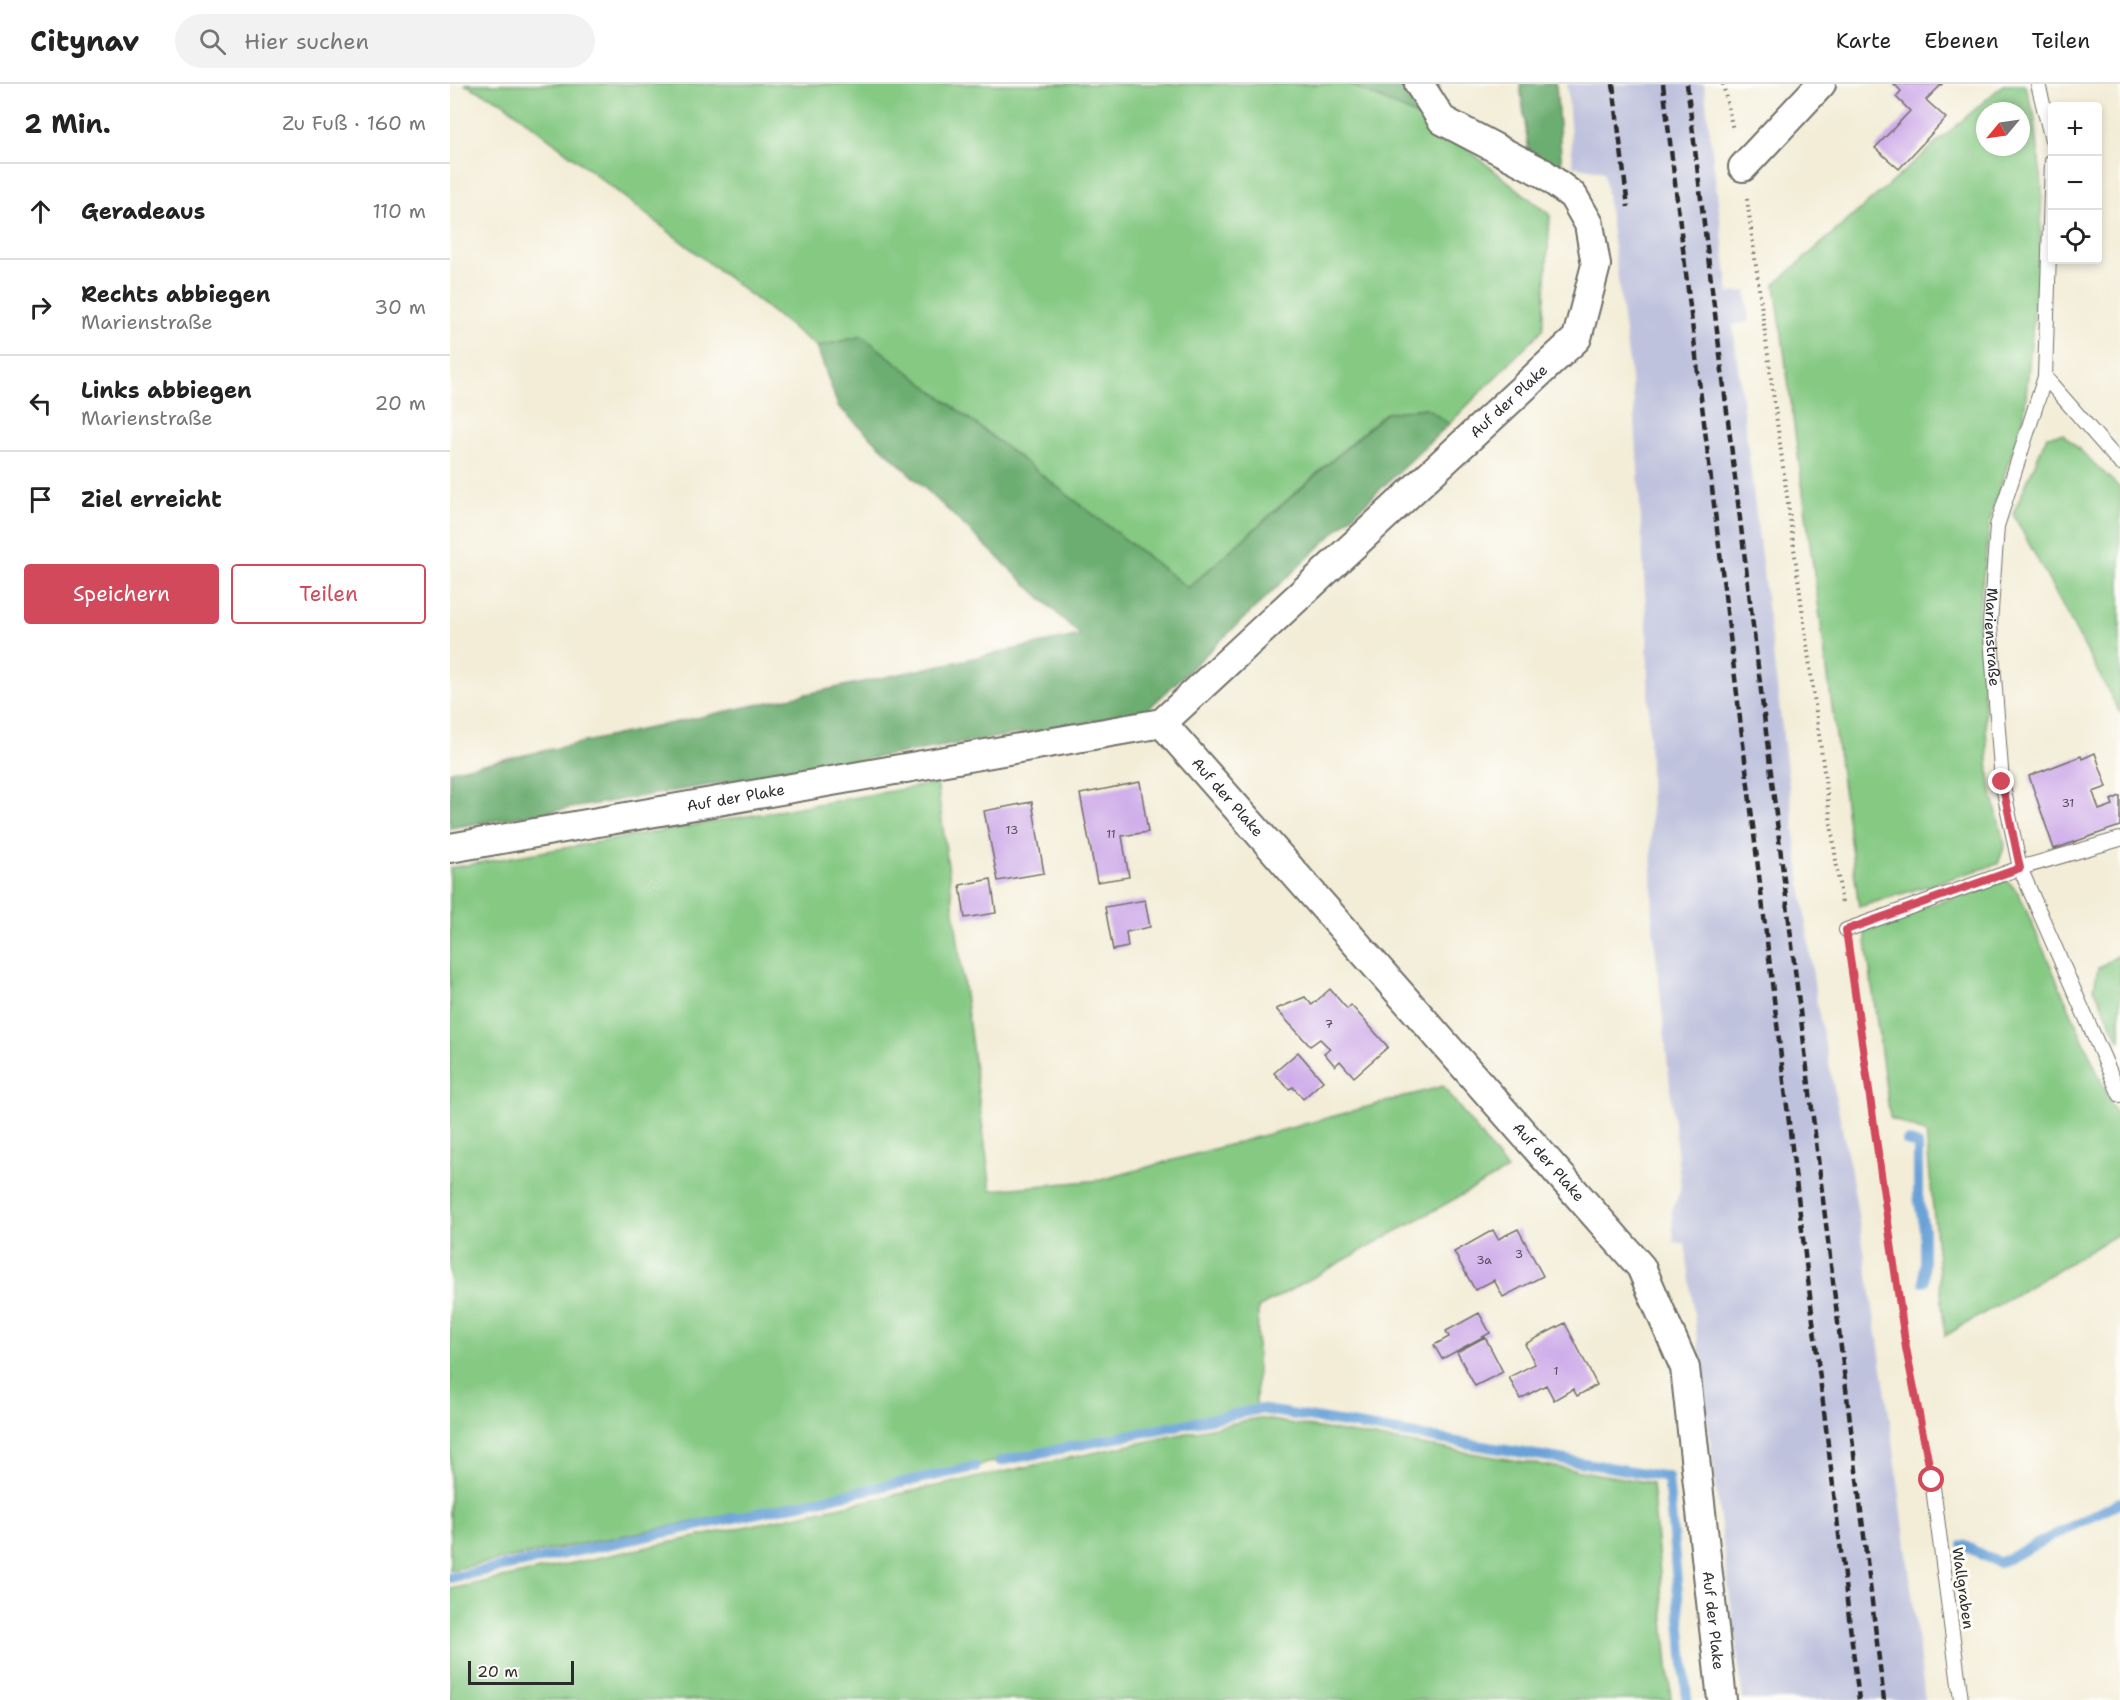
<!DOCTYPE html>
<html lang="de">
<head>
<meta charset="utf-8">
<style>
  :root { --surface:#fff; --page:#f2f2f2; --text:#222; --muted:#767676; --line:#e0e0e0; --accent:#d1495b }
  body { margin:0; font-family:"Shantell Sans",sans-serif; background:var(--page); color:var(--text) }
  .controls { position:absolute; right:18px; top:18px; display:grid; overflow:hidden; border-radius:6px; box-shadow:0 3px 9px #0003 }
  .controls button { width:54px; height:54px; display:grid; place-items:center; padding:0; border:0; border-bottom:2px solid var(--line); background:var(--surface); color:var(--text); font:30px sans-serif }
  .compass { position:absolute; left:1526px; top:18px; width:54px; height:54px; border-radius:50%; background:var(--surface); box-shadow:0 3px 9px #0003; rotate:241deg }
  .scale { position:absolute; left:18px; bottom:15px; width:106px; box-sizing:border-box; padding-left:6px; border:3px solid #2b2b2b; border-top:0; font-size:16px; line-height:21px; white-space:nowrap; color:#2b2b2b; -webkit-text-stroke:4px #fdfcf7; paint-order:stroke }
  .stop { position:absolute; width:18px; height:18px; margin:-14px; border:4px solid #d1495b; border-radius:50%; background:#fff }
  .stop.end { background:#d1495b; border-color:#fff; box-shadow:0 2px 6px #0008 }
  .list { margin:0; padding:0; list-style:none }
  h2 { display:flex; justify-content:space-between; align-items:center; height:78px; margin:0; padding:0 24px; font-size:26px }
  h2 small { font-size:20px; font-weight:400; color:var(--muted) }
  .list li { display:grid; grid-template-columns:39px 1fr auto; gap:18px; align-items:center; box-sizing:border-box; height:96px; padding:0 24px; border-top:2px solid var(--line) }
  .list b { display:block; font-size:22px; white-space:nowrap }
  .list p { margin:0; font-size:20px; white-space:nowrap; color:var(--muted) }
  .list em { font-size:20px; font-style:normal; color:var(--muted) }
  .actions { display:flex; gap:12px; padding:18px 24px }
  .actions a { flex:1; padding:14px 0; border:2px solid var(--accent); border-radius:6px; text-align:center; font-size:21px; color:var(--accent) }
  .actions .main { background:var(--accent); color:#fff }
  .icon { flex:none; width:33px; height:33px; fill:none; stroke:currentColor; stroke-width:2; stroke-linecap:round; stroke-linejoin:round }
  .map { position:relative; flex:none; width:1670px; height:1616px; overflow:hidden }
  header { display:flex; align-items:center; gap:36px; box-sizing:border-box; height:84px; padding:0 30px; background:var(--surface); border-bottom:2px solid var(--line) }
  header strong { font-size:28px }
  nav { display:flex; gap:33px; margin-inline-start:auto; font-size:21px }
  .search { width:420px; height:54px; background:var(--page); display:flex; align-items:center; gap:15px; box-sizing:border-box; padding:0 21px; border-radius:33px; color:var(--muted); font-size:22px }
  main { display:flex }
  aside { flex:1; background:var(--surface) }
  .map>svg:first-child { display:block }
  .industrial { fill:#bfc2dd }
  .green { fill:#85c983; stroke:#587a57; stroke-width:1.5; fill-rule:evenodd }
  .forest { fill:#6cad71; stroke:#4c6c4e; stroke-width:1.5 }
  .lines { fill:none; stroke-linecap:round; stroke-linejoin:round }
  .stream { stroke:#6aa2d8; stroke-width:10 }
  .building { fill:#caa5e8 }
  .service-casing { stroke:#716f67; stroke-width:16 }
  .minor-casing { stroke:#716f67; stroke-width:32 }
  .path { stroke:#716f67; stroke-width:4; stroke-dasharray:1.5 4.5; stroke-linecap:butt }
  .service { stroke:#fff; stroke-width:14 }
  .minor { stroke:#fff; stroke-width:28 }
  .rail { stroke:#2b2b2b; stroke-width:4.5; stroke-dasharray:9 4.5; stroke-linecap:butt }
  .route { stroke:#d1495b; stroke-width:8 }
  .labels { text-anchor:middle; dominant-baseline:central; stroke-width:6; stroke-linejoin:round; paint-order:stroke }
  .number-label { font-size:12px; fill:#534a5a }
  .street-label { font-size:15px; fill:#2b2b2b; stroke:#fdfcf7 }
</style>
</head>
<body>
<header>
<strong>Citynav</strong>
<div class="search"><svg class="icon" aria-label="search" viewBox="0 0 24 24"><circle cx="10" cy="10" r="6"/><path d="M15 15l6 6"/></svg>Hier suchen</div>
<nav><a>Karte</a><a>Ebenen</a><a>Teilen</a></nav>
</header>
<main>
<aside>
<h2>2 Min.<small>Zu Fuß · 160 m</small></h2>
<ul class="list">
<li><svg class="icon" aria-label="ahead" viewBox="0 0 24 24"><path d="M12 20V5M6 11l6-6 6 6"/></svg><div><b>Geradeaus</b></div><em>110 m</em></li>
<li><svg class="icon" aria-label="right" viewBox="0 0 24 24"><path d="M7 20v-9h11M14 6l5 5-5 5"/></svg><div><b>Rechts abbiegen</b><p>Marienstraße</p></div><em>30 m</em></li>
<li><svg class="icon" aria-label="left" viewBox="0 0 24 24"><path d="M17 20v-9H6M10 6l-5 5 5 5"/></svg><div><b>Links abbiegen</b><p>Marienstraße</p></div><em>20 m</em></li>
<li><svg class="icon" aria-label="arrive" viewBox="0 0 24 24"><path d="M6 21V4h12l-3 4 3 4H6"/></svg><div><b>Ziel erreicht</b></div></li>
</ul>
<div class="actions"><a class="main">Speichern</a><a>Teilen</a></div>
</aside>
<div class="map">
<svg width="1670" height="1616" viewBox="0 0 1670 1616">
  <rect width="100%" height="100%" fill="#fdfcf7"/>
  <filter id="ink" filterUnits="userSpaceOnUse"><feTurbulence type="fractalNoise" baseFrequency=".0167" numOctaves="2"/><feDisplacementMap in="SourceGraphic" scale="12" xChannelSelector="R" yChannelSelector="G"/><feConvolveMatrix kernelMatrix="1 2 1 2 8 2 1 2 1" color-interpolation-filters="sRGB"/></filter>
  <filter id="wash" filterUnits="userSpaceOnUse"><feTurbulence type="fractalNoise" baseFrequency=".008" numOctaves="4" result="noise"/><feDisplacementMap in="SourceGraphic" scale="24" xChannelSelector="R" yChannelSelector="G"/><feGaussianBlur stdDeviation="1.35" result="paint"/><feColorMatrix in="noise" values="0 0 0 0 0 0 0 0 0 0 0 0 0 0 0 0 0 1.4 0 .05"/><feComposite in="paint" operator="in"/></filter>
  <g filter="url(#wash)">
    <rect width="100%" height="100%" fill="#f3edd7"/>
    <path class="industrial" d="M1117 0H1254L1279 209 1296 207 1299 238 1283 241 1350 792 1367 921 1401 1088 1419 1197 1444 1364 1475 1616H1293L1235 1159H1224L1222 1127 1231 1104 1203 843 1197 543 1184 318 1154 88 1123 82Z"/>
    <path class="green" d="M14 0H899L987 41 1100 131 1093 245 999 340 976 324 935 329 738 504 412 252 367 263 52 18Z
      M1554 0H1574L1575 2 1584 29 1592 102 1590 167 1574 332 1541 431 1528 533 1540 702 1555 761 1548 780 1409 823 1325 200ZM1535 27H1571V63H1535Z
      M1613 350 1670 404V629L1563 430 1597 352Z
      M487 699 541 1106 651 1096 993 1002 1057 1086 808 1224 806 1326 0 1486V784Z
      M1557 796 1569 810 1670 1040V1149L1495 1252 1476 1049 1440 1034 1414 843Z
      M1670 870V958L1644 904 1648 884Z
      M808 1334 1202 1399 1221 1616H0V1505Z"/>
    <path class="forest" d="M899 0H989L987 41Z
      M1070 0H1106L1112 85 1079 69Z
      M412 252 738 504 936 329 976 324 999 340 694 629 0 744V687L630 551 388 322 367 263Z"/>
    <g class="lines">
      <path class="stream" d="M1457 1057 1468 1061V1112L1474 1145V1198
        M550 1377 810 1325 1218 1393 1237 1616
        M1513 1461 1549 1479 1670 1418
        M0 1494 525 1383"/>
    </g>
    <g id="blocks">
      <path class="building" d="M1444 0H1492L1476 16 1496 34 1449 85 1425 64 1460 27 1446 13 1451 7Z
        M1645 669 1657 703 1643 708 1649 726 1663 721 1661 716 1670 712V742L1604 765 1579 692 1631 672 1632 675Z
        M690 698 698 748 672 752 679 793 647 798 630 710Z
        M582 718 594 789 548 797 534 727Z
        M541 795 546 829 515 834 510 801Z
        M695 816 700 843 676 848 678 863 663 866 655 823Z
        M880 905 897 925 901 921 938 963 904 993 890 977 885 982 874 969 880 965 870 955 860 962 826 925 855 913 862 921Z
        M848 968 873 997 853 1015 843 1003 839 1005 824 989Z
        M1068 1145 1093 1192 1053 1213 1044 1196 1025 1206 1004 1168 1043 1146 1048 1155Z
        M1029 1229 1040 1249 992 1275 984 1261 999 1253 996 1247Z
        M1115 1239 1147 1301 1127 1312 1123 1305 1104 1316 1096 1301 1070 1315 1059 1293 1085 1280 1075 1260Z
        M1035 1253 1053 1288 1025 1302 1007 1268Z"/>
    </g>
  </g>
  <g filter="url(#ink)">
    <use href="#blocks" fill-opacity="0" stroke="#716f67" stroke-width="1.5"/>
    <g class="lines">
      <g class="service-casing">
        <g id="service">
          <path d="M1588 0 1602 56"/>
          <path id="s1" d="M1602 77 1595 293 1547 442 1540 540 1552 698 1570 784 1670 1011"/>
          <path d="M1595 293 1670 379"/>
          <path d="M1396 846 1570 784 1670 755"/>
          <path d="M1482 1396 1511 1616"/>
        </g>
      </g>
      <g class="minor-casing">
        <g id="minor">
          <path d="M1293 83 1371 0"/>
          <path id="s2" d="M712 639 1191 1183 1235 1284 1272 1616"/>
          <path id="s3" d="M0 764 712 639 1127 254 1146 181 1139 140 1123 112 1093 89 992 36 969 0"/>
        </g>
      </g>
      <path class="path" d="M1273 0 1283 46
        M1297 115 1392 821
        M1399 870 1456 1264 1477 1372"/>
      <use href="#service" class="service"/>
      <use href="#minor" class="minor"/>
      <path class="rail" d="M1163 0 1178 123
        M1213 0 1409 1616
        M1237 0 1434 1616"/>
    </g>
  </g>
  <g class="lines" filter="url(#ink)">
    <path class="route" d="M1482 1396 1456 1264 1396 846 1570 784 1552 698"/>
  </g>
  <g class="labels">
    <g class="number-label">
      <text x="1618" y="719">31</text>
      <text x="562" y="746">13</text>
      <text x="661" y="750">11</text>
      <text x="879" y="940">7</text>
      <text x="1069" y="1170">3</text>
      <text x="1034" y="1176">3a</text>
      <text x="1106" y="1287">1</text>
    </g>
    <g class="street-label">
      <text stroke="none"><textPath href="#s3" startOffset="1196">Auf der Plake</textPath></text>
      <text stroke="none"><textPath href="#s1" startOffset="484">Marienstraße</textPath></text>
      <text stroke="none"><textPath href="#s2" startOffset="99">Auf der Plake</textPath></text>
      <text stroke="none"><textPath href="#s3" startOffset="290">Auf der Plake</textPath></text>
      <text stroke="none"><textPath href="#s2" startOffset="585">Auf der Plake</textPath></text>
      <text transform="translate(1513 1504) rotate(82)">Wallgraben</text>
      <text stroke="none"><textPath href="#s2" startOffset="1089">Auf der Plake</textPath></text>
    </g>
  </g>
</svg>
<div class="controls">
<button>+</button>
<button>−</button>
<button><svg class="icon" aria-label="locate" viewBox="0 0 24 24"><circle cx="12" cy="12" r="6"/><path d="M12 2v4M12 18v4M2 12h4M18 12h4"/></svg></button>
</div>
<svg class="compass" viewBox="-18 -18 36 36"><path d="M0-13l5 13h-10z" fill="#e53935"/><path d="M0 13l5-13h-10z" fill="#767676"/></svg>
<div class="scale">20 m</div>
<div class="stop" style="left:1482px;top:1396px"></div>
<div class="stop end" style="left:1552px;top:698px"></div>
</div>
</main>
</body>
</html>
